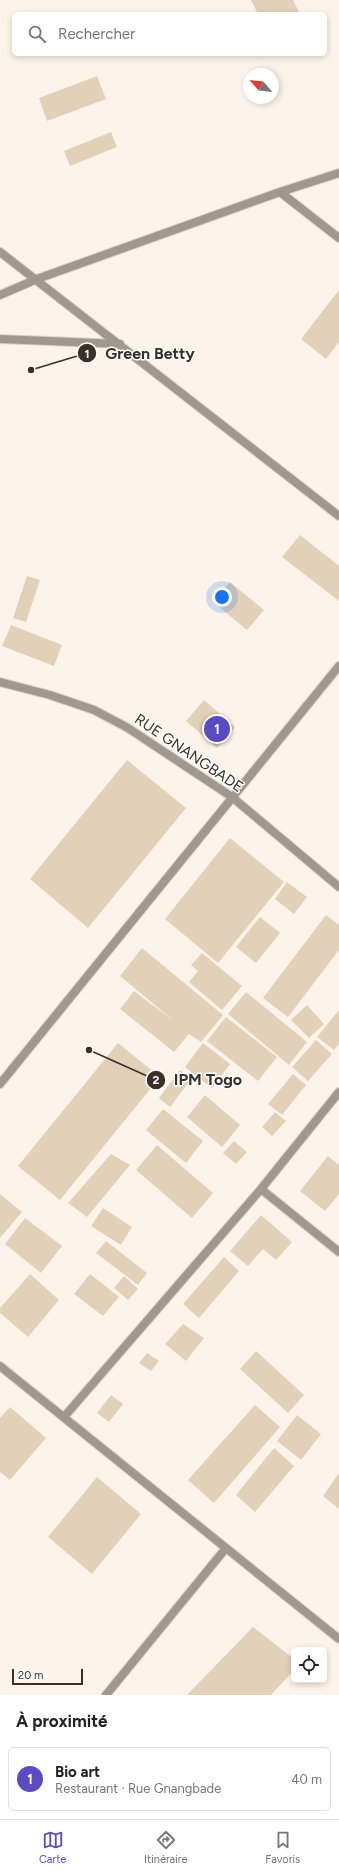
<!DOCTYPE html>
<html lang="fr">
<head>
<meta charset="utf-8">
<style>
  :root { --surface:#fff; --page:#f6f6f6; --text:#222; --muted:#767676; --line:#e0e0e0; --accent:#5b4bc3 }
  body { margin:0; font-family:Figtree,sans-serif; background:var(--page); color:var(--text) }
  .controls { position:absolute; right:12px; bottom:12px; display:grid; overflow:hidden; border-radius:6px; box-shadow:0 2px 6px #0003 }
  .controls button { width:36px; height:36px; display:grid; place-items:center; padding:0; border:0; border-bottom:1px solid var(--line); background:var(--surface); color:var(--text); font:20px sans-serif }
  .compass { position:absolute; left:243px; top:68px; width:36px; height:36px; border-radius:50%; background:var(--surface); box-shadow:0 2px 6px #0003; rotate:297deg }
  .scale { position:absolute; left:12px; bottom:10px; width:71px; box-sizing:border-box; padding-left:4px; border:2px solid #393128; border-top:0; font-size:11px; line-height:14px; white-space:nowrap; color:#393128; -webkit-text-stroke:3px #fff; paint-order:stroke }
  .you { position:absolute; left:222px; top:597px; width:14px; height:14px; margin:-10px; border:3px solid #fff; border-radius:50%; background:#1a73e8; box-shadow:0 0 0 6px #1a73e833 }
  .badge { display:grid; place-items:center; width:26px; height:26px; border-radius:50%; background:var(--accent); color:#fff; font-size:13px; font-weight:700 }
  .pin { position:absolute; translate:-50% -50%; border:2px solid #fff; box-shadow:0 1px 4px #0006 }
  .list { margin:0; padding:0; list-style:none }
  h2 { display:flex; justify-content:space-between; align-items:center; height:52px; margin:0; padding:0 16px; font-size:17px }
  h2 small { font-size:13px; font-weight:400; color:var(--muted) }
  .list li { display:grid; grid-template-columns:26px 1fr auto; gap:12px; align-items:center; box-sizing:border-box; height:64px; margin:0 8px 8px; padding:0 8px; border:1px solid var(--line); border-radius:6px }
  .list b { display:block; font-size:15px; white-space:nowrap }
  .list p { margin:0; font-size:13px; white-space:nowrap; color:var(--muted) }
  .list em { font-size:13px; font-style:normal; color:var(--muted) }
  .icon { flex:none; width:22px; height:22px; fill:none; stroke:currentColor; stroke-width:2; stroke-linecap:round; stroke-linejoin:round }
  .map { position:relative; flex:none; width:339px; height:1695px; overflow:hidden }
  .search { position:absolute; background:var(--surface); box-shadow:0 2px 6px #0003; left:12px; right:12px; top:12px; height:44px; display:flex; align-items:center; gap:10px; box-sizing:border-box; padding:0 14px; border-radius:6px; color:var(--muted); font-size:15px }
  .sheet { height:124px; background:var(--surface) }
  nav { display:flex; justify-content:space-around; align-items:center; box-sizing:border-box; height:56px; border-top:1px solid var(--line); background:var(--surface); font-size:11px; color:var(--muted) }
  nav a { display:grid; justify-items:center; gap:2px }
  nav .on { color:var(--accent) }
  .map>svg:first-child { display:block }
  .building { fill:#e3d0b8 }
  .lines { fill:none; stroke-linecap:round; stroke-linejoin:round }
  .minor-casing { stroke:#d9d1c7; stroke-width:10 }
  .tertiary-casing { stroke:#d9d1c7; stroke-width:10 }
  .minor { stroke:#a0988d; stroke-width:8 }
  .tertiary { stroke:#a0988d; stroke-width:8 }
  .labels { text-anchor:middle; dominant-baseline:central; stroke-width:3; stroke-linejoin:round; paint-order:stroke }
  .street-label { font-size:15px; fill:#393128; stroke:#fff }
  .leader { fill:none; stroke:#393128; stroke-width:1.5 }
  .callout-dot { fill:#393128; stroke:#fff; stroke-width:1.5 }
  .mark-label { font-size:12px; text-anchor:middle; font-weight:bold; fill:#fff }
  .callout-label { font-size:16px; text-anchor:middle; font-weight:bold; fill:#393128; stroke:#fff; stroke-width:3; stroke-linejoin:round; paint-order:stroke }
</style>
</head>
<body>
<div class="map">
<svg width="339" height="1695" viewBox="0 0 339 1695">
  <rect width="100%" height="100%" fill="#fcf4ea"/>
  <path class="building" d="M251 0H293L300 14H258Z
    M97 76 106 99 47 121 39 98Z
    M111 132 117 147 70 166 64 151Z
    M339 290V342L326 359 301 339Z
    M300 535 339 566V601L282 557Z
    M27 576 40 580 26 622 13 618Z
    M230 582 264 610 247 630 213 602Z
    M11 625 62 645 54 666 2 646Z
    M204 700 235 727 217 748 186 721Z
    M127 760 186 808 88 928 30 879Z
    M230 838 284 882 218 963 165 919Z
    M287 882 307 897 294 914 275 899Z
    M326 915 339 925V950L288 1017 263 998Z
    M260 917 280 933 256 963 236 947Z
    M142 948 223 1015 201 1042 189 1034 174 1052 120 1009 134 991 175 1022 120 976Z
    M202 953 242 986 222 1010 189 982 198 971 191 965Z
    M246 992 307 1042 289 1065 228 1014Z
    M307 1005 324 1024 309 1038 291 1020Z
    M339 1010V1044L334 1050 317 1037Z
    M226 1017 277 1057 258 1081 207 1041Z
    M316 1040 332 1054 308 1081 292 1067Z
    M118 1043 160 1077 60 1200 18 1166Z
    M203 1043 230 1064 212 1088 185 1067Z
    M180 1070 192 1078 170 1107 159 1098Z
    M293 1074 306 1085 282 1115 268 1104Z
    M205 1095 240 1125 222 1147 187 1117Z
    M163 1109 203 1141 186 1163 146 1130Z
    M275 1112 286 1121 272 1136 262 1127Z
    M234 1141 247 1152 236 1164 223 1153Z
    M157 1145 213 1193 192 1218 136 1170Z
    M111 1154 130 1165 87 1217 68 1203Z
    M328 1156 339 1165V1194L325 1211 300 1191Z
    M0 1194 22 1212 0 1238Z
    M103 1208 132 1227 121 1245 91 1226Z
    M261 1215 292 1242 276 1260 263 1249 248 1266 230 1251Z
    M25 1218 62 1246 41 1273 5 1244Z
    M106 1241 147 1273 138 1285 96 1253Z
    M224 1257 239 1271 199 1318 183 1304Z
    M30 1274 59 1300 28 1337 0 1313V1308Z
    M90 1274 119 1297 103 1316 74 1294Z
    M124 1276 138 1289 128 1300 114 1288Z
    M183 1324 204 1338 186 1361 165 1344Z
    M256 1351 304 1395 288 1413 240 1369Z
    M147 1353 159 1361 151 1371 139 1363Z
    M111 1395 123 1404 109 1422 97 1413Z
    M255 1405 280 1427 214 1503 188 1480Z
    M10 1407 46 1438 10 1480 0 1472V1418Z
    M297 1415 321 1434 301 1460 277 1441Z
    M274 1448 294 1466 255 1512 236 1495Z
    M339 1473V1509L323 1496Z
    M97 1477 141 1514 92 1574 48 1537Z
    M253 1627 294 1659V1670L271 1695H187Z"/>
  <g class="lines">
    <g class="minor-casing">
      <path id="minor" d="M280 192 339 238
        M0 295 37 279 280 192 339 173
        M0 682 50 695 94 710 128 728 232 797 339 887
        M0 1084 339 666
        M261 1189 339 1252
        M0 1366 339 1639
        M64 1417 261 1189 339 1092
        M106 1695 226 1548"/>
    </g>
    <g class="tertiary-casing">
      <path id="tertiary" d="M0 252 339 516
        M0 339 120 344"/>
    </g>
    <use href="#minor" class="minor"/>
    <use href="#tertiary" class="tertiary"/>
  </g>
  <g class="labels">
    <g class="street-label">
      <text transform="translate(189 753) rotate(34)">RUE GNANGBADE</text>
    </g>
  </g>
  <path class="leader" d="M31 370L87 353M89 1050L156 1080"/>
  <g class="callout-dot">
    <circle cx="31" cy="370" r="4"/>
    <circle cx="89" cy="1050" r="4"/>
    <circle cx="87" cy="353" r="10"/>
    <circle cx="156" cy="1080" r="10"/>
  </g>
  <g class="mark-label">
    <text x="87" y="358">1</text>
    <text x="156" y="1084">2</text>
  </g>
  <g class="callout-label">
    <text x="150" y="359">Green Betty</text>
    <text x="208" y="1085">IPM Togo</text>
  </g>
</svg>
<div class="controls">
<button><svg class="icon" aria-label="locate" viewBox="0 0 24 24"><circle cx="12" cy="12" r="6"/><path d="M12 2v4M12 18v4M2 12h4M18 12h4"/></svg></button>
</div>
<svg class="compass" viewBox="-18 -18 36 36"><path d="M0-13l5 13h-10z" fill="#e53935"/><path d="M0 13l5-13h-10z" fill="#767676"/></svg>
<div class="scale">20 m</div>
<div class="you"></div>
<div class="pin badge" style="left:217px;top:729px">1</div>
<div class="search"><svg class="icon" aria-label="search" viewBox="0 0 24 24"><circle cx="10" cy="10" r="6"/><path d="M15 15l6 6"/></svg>Rechercher</div>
</div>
<section class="sheet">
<h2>À proximité<small></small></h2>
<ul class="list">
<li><span class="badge">1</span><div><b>Bio art</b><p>Restaurant · Rue Gnangbade</p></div><em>40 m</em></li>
</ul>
</section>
<nav>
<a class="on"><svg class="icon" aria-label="map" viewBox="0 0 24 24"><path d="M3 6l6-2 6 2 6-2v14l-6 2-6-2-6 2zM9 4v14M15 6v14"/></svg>Carte</a>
<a><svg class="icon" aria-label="directions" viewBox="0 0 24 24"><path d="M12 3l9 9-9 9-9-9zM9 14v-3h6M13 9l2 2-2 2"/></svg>Itinéraire</a>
<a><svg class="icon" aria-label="saved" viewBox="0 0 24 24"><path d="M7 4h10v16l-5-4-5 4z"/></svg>Favoris</a>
</nav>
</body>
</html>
